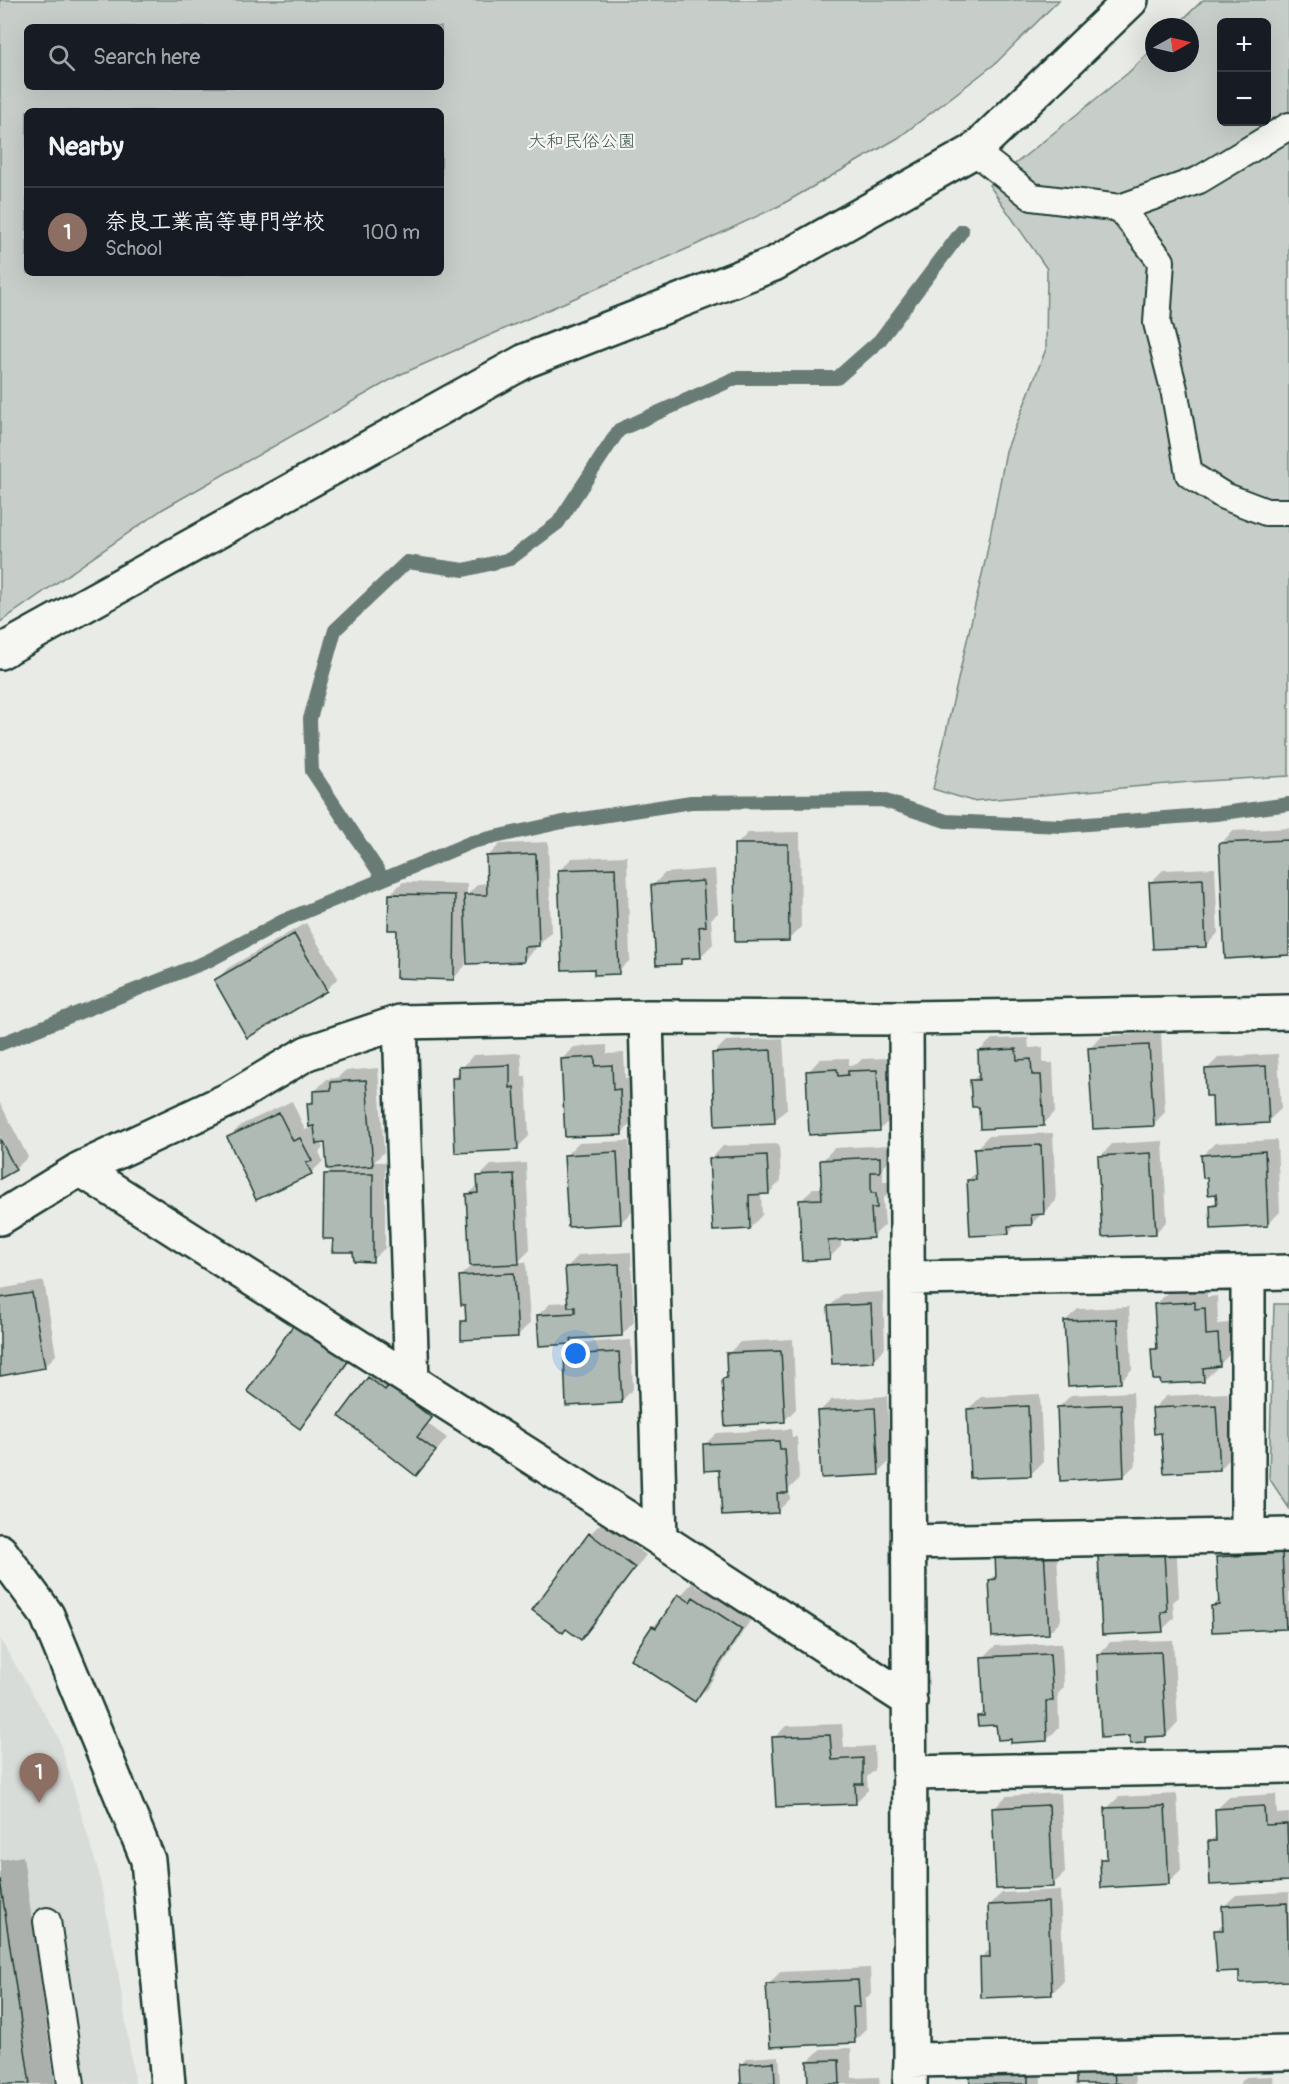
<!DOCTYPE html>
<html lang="en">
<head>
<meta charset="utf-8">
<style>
  :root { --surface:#171b24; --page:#242831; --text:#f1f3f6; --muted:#9ea1a6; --line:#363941; --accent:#1f6fb2 }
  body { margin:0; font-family:Pangolin,"Klee One",sans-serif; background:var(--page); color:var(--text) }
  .controls { position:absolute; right:18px; top:18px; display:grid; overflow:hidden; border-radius:9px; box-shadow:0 6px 24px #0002 }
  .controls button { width:54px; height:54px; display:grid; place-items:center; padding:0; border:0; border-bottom:2px solid var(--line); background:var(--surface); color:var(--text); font:30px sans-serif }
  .compass { position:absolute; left:1145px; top:18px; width:54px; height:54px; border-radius:50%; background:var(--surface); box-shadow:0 6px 24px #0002; rotate:82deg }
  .you { position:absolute; left:576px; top:1354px; width:21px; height:21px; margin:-15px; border:4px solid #fff; border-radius:50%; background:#1a73e8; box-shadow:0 0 0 9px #1a73e833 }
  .badge { display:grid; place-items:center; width:39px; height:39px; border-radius:50%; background:var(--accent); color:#fff; font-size:20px; font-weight:700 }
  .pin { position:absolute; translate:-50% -50px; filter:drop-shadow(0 2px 3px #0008) }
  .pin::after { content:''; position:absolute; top:32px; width:21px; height:18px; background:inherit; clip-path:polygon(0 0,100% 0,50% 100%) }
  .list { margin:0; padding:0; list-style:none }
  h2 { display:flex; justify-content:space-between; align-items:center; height:78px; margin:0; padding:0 24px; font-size:26px }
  h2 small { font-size:20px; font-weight:400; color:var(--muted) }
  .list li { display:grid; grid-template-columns:39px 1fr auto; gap:18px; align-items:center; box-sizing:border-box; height:90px; padding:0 24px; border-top:2px solid var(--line) }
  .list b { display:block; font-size:22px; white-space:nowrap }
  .list p { margin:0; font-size:20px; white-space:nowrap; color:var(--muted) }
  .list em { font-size:20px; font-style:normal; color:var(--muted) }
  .icon { flex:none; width:33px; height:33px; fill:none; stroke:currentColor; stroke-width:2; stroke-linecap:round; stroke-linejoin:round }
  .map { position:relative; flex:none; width:1289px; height:2084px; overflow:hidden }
  .search { position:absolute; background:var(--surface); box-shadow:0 6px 24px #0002; left:24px; top:24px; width:420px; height:66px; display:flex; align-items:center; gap:15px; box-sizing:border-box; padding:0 21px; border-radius:9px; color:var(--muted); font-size:22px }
  .panel { position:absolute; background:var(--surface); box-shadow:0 6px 24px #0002; left:24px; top:108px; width:420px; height:168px; border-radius:9px }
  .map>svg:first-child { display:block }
  .built { fill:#d8dcd8 }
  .green { fill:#c7cec9; stroke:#73867e; stroke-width:1.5; fill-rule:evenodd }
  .shadow { fill:#0003 }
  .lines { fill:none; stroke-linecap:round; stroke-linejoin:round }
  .stream { stroke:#687c75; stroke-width:14 }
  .building { fill:#b0bab5; stroke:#1f3d34; stroke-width:1.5 }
  .service-casing { stroke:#1f3d34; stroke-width:30 }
  .minor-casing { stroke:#1f3d34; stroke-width:38 }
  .tertiary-casing { stroke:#1f3d34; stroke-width:38 }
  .service { stroke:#f6f6f2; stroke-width:26 }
  .minor { stroke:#f6f6f2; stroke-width:33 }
  .tertiary { stroke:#f6f6f2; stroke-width:33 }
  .labels { text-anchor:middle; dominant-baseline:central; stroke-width:4.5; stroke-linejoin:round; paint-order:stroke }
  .park-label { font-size:18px; fill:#415a52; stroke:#f6f6f2 }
</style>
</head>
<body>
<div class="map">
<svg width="1289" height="2084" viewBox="0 0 1289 2084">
  <rect width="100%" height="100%" fill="#e9ebe7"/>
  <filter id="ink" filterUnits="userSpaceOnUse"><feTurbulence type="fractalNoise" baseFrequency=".0167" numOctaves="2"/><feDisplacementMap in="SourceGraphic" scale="12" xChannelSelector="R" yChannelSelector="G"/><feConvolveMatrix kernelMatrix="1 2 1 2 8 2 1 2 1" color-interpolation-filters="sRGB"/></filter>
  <g filter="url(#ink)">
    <path class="built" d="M0 1639 58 1736 98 1870 118 1971 135 2084H0Z"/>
    <path class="green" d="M0 0H1059L996 63 898 138 779 206 689 248 399 375 163 509 0 622ZM27 27H441V87H27ZM27 111H441V273H27Z
      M1203 0H1289V776L1190 782 972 801 933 789 986 557 1006 451 1046 349 1047 269 989 185 1128 73 1154 48V63H1190V27H1175ZM1222 22H1266V122H1222Z
      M1274 1304H1289V1508L1269 1478Z"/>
    <path class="shadow" d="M1289 828V954L1221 843 1233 831Z
      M800 832 801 927 789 939 736 845 748 833Z
      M548 842 551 932 539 945H536V948L524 960 466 953 465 966 453 979 398 928 390 894 403 882 467 884V895L478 884 488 883 487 857 500 844Z
      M627 856 630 960 618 972 559 871 572 858Z
      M1215 868 1218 933 1206 946 1151 882 1163 870Z
      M715 869 718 913 711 919 713 944 701 956 685 957 680 962 653 885 665 873Z
      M306 923 338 978 326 990 216 980 228 968Z
      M1161 1033 1165 1112 1153 1125 1090 1048 1102 1036Z
      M783 1038 787 1109 774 1121 713 1054 726 1041Z
      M1028 1038 1029 1048 1043 1047V1063H1053L1055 1112 1043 1125 980 1105 972 1081 980 1073 979 1051 992 1039Z
      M607 1045V1054L624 1053 625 1078H632L634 1121 622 1133 562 1059 574 1047Z
      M521 1053 522 1076H526L529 1136 517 1148 453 1079 473 1055Z
      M1278 1054 1281 1109 1268 1121 1206 1070 1219 1057Z
      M849 1058V1065L857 1064 862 1059 889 1058 892 1118 879 1130 808 1072 820 1059Z
      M378 1068 384 1152 374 1162H385V1248L372 1260 334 1237 325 1175 333 1167 326 1142H320L323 1148 319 1152 323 1161 311 1173 229 1138 241 1125 292 1101 305 1130 313 1127 316 1134 309 1104 315 1098 314 1092 327 1079 337 1078 345 1071Z
      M0 1103 28 1157 15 1169 0 1177Z
      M1053 1133 1056 1201 1031 1224H1017L1009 1233 968 1180 977 1172 976 1149 988 1136Z
      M1277 1140 1280 1212 1268 1224 1211 1206 1218 1199 1217 1193 1209 1177 1203 1155 1215 1143Z
      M629 1141 633 1211 620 1223 565 1156 578 1143Z
      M1163 1141 1167 1221 1155 1233 1100 1157 1112 1144Z
      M779 1144 781 1181 769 1193H761L762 1215 750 1228 711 1159 723 1146Z
      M891 1145 892 1158 883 1167V1181H888V1194L883 1199 885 1225 872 1237 841 1239V1246L829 1258 801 1201 813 1188H823L822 1161 834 1148Z
      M526 1163 530 1250 518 1262H526L530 1323 517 1336 462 1322 467 1316 460 1276 472 1265 468 1195 479 1184V1177L491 1165Z
      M631 1252 634 1322 622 1335 576 1337 571 1342 538 1315 551 1303 569 1302 567 1267 579 1255Z
      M44 1281 56 1355 44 1367 0 1375V1289Z
      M1207 1290V1297L1217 1296 1218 1324 1230 1323 1231 1353 1219 1365H1215L1216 1369 1203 1381 1153 1350 1158 1345 1156 1304 1168 1292Z
      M883 1292 885 1348 873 1360 830 1306 842 1294Z
      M1129 1307 1132 1369 1120 1382 1065 1321 1078 1309Z
      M793 1339 796 1409 784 1421 723 1379 729 1374 728 1354 740 1342Z
      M631 1340 633 1389 621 1402 565 1355 578 1343Z
      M360 1347 312 1415 299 1427 249 1390Z
      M381 1366 443 1405 428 1424 447 1438 428 1462 416 1474 369 1378Z
      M1133 1392 1136 1464 1124 1476 1059 1407 1071 1395Z
      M1228 1393 1232 1457 1220 1469 1154 1408 1166 1396Z
      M1040 1394 1043 1462 1031 1474 968 1409 981 1397Z
      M887 1396 890 1461 878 1473 819 1412 831 1400Z
      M791 1429 792 1437H797L799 1479 789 1489 790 1499 777 1512 704 1445 717 1433Z
      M602 1522 646 1555 593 1626 581 1638 566 1627 590 1534Z
      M1056 1539 1061 1620 1048 1633 990 1580 998 1573Z
      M1176 1540 1179 1597 1173 1602 1174 1618 1162 1630 1099 1556Z
      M1289 1542V1624L1285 1627 1212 1606 1220 1599 1217 1557 1230 1545Z
      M692 1583 702 1590 706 1585 753 1616 707 1688 695 1700 632 1659 653 1627Z
      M1173 1640 1178 1722 1166 1735H1151L1145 1741 1131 1734 1098 1655 1110 1642Z
      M1062 1643 1064 1687 1058 1694 1059 1727 1047 1740 1013 1737 998 1724 979 1716 985 1710 983 1658 995 1646Z
      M842 1724 844 1748 874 1746 875 1770 867 1777 868 1790 856 1802 774 1738 786 1726Z
      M1061 1793 1065 1873 1052 1885 994 1809 1006 1796Z
      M1177 1794 1181 1870 1168 1882 1102 1860 1108 1853 1106 1809 1119 1797Z
      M1276 1794 1277 1814 1289 1813V1880L1212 1884 1209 1842 1218 1834 1217 1809 1229 1797Z
      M23 1856 55 2084H0V1860Z
      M1060 1890 1064 1981 1052 1993 981 1958 992 1947 989 1905 1002 1893Z
      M1289 1892V1979L1240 1982V1969L1216 1931 1224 1922 1223 1907 1236 1895Z
      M870 1968 871 1993 865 2000 866 2029 854 2042 768 1985 780 1972Z
      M851 2048 852 2078 879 2077 880 2084H809L808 2061 821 2049Z
      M779 2056 781 2084H743L742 2064 748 2058Z
      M1040 2059 1041 2084H971Z
      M1134 2071 1135 2084H1074L1079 2080 1078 2074Z
      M1273 2076 1274 2084H1239L1246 2077Z"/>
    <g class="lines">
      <path class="stream" d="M383 878 312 771 310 719 335 630 407 562 464 570 510 559 558 523 619 430 736 378H837L880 340 962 231
        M0 1044 208 961 283 921 472 842 563 822 691 802 882 800 946 821 1062 826 1216 814 1289 804"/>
    </g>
    <path class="building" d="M1289 840V955L1225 959 1219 843Z
      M734 844H788L789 941 735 942Z
      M536 854 539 946 524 947V962L467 964 464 895H487L486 856Z
      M615 868 619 974 594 975V969L562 970 558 870Z
      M1203 879 1206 947 1153 949 1149 882Z
      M703 881 706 926 699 927 701 958 681 959V964L656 965 651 885Z
      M389 894 455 895 454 980 396 978 397 930H388Z
      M294 934 327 991 247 1038 214 980Z
      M1149 1045 1154 1126 1093 1129 1088 1048Z
      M1016 1049 1017 1060 1031 1059 1032 1075H1041L1044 1126 980 1129 979 1107H972L970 1080H979L978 1051Z
      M771 1050 775 1123 715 1126 712 1053Z
      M595 1057V1066L612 1065 613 1090 620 1089 622 1135 565 1137 561 1059Z
      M510 1065V1088L514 1087 518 1150 455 1153 452 1078H459V1067Z
      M1266 1066 1269 1123 1213 1126 1212 1096H1206L1205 1069Z
      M837 1069 838 1076 848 1075V1071L877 1070 880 1131 809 1135 806 1071Z
      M366 1080 373 1166 327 1169 325 1143 316 1144 314 1126 309 1127 307 1103H313V1091L331 1090V1082Z
      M279 1113 293 1141 300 1138 312 1161 306 1163 312 1174 256 1200 227 1137Z
      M0 1139 16 1170 0 1179Z
      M1041 1145 1044 1214 1031 1215 1032 1225 1008 1226 1009 1234 970 1236 967 1180H976L974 1148Z
      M1265 1151 1268 1226 1211 1229 1210 1205 1217 1204 1216 1194 1208 1195 1207 1178H1203L1201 1155Z
      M617 1152 621 1224 568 1227 564 1155Z
      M1151 1153 1156 1234 1102 1237 1098 1156Z
      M767 1155 769 1194 749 1195 750 1229 713 1231 709 1158Z
      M880 1157V1172H871V1193H876L877 1208H871L873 1238 828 1241 830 1259 802 1261 799 1200 822 1199 820 1160Z
      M324 1174H373V1262L354 1261 353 1252H332L333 1239H323Z
      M514 1174 519 1264 470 1266 466 1194 478 1193 477 1176Z
      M619 1264 622 1336 571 1339 572 1344 539 1346 537 1315 575 1313V1307H568L565 1267Z
      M514 1273 518 1337 461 1340V1321H466L465 1305H461L459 1276Z
      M32 1293 45 1368 0 1376V1298Z
      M1195 1302V1309L1205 1308 1206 1335 1218 1334 1220 1366 1203 1368 1204 1382 1161 1384 1160 1380H1153L1151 1349H1157L1154 1304Z
      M871 1304 874 1362 832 1364 828 1306Z
      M1117 1319 1121 1383 1068 1386 1064 1321Z
      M296 1321 349 1360 300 1429 247 1391Z
      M781 1351 785 1422 725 1426 722 1379 727 1378 726 1353Z
      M619 1352 622 1403 566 1406 564 1355Z
      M368 1377 385 1390 389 1385 432 1418 417 1437 436 1451 416 1476 339 1416Z
      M1121 1404 1124 1477 1060 1481 1057 1407Z
      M1216 1405 1220 1470 1164 1473 1161 1433 1154 1434 1152 1408Z
      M1028 1406 1031 1476 970 1478 967 1409Z
      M875 1408 879 1475 821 1478 817 1411Z
      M779 1441 780 1449H785L788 1493H777L778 1513 722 1516 719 1470 704 1471 703 1444Z
      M589 1533 635 1568 581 1640 566 1629 563 1633 532 1610Z
      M1044 1550 1049 1634 992 1637 989 1580 996 1579 995 1553Z
      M1164 1552 1167 1611 1161 1612 1163 1632 1102 1635 1098 1555Z
      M1282 1553 1286 1629 1212 1632 1211 1606 1219 1605 1216 1557Z
      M678 1594 690 1602 693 1597 742 1629 695 1702 630 1659 652 1626 656 1628Z
      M1161 1652 1166 1736 1145 1737V1743L1130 1744 1129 1736 1101 1738 1097 1654Z
      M1050 1654 1053 1701H1046L1047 1741 1011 1743V1739L998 1740 996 1725 978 1726 977 1716H984L981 1657Z
      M830 1735 832 1760 863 1758V1784H855L856 1804 776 1807 772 1737Z
      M1049 1805 1053 1887 996 1889 992 1808Z
      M1165 1806 1169 1884 1101 1888 1100 1859H1107L1105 1808Z
      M1264 1806 1265 1825 1287 1824 1289 1881 1210 1885 1208 1841H1216L1215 1809Z
      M0 1879 30 2084H0Z
      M1048 1902 1052 1995 981 1998 980 1957H990L988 1905Z
      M1287 1903 1289 1981 1239 1983V1971L1217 1972 1214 1930H1223L1222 1906Z
      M858 1980 860 2007H853L855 2043 770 2047 766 1984Z
      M839 2060 840 2084H808L807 2061Z
      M774 2062 775 2084H741L740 2064Z
      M1028 2071V2084H970L969 2074Z
      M1114 2071 1115 2083 1122 2084H1077V2073Z"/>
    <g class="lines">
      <g class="service-casing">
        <path id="service" d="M974 151 1032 197 1120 208 1199 180 1289 126
          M1120 208 1161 261 1157 323 1174 389 1189 474 1224 496 1266 512H1289
          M47 1921 71 2084"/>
      </g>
      <g class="minor-casing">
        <path id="minor" d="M646 1017 660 1539
          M906 1018 911 2060 910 2084
          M400 1022 412 1381
          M80 1169 660 1539 910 1701
          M0 1218 80 1169 230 1099 307 1053 400 1022 646 1017 906 1018 1289 1012
          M1248 1273V1536
          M907 1278 1289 1272
          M908 1542 1289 1535
          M0 1551 47 1615 148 1860 168 2084
          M910 1773 1289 1766
          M911 2060 1289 2053"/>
      </g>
      <g class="tertiary-casing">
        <path id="tertiary" d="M0 652 525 361 774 264 974 151 1131 0"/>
      </g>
      <use href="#service" class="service"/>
      <use href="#minor" class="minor"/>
      <use href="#tertiary" class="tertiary"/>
    </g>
  </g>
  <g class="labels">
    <g class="park-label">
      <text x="582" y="141">大和民俗公園</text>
    </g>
  </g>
</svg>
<div class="controls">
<button>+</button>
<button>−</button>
</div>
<svg class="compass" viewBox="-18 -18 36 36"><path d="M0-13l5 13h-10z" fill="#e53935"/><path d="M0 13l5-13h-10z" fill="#9ea1a6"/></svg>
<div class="you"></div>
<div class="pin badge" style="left:39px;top:1803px;background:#8d6e63">1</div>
<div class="search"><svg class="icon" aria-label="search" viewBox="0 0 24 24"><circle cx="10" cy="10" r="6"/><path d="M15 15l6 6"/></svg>Search here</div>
<section class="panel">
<h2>Nearby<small></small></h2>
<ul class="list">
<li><span class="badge" style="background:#8d6e63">1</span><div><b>奈良工業高等専門学校</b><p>School</p></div><em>100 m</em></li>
</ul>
</section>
</div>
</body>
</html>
